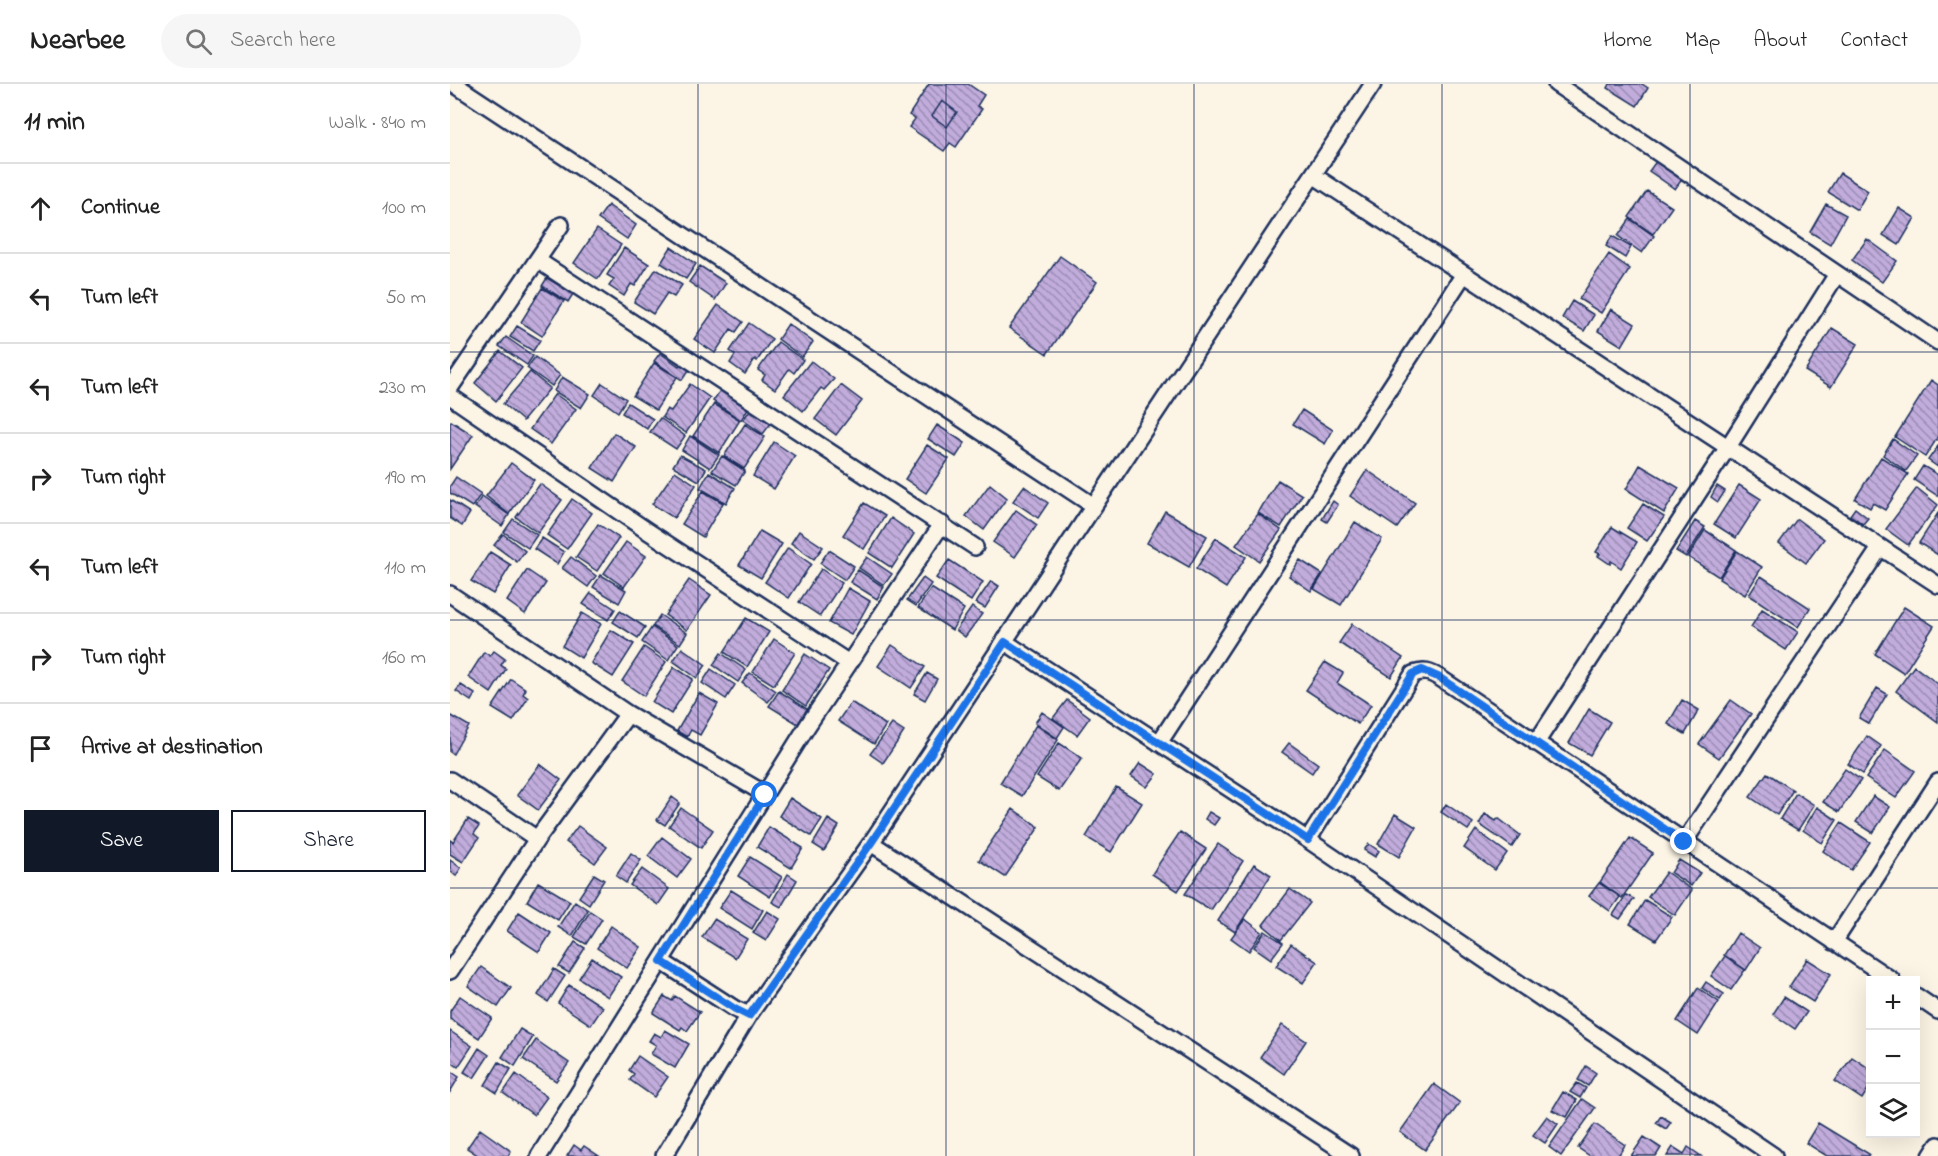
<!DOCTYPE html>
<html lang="en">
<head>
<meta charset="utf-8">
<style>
  :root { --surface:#fff; --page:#f6f6f6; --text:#222; --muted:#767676; --line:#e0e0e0; --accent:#111827 }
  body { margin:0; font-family:"Indie Flower",sans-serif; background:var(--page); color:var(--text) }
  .controls { position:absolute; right:18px; bottom:18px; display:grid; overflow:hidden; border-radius:0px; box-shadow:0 6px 24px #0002 }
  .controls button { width:54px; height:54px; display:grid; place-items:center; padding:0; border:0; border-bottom:2px solid var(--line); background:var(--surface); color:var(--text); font:30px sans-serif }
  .stop { position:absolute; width:18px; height:18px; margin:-14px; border:4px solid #1a73e8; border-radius:50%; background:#fff }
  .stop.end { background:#1a73e8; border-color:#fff; box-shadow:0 2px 6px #0008 }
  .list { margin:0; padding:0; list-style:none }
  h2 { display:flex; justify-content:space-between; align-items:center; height:78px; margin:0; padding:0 24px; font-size:26px }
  h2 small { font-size:20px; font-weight:400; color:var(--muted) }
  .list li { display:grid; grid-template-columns:39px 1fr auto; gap:18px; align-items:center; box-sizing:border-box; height:90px; padding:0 24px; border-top:2px solid var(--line) }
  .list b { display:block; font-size:22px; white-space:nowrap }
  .list em { font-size:20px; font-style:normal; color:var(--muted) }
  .actions { display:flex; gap:12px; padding:18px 24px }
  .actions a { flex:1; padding:14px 0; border:2px solid var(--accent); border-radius:0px; text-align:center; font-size:21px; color:var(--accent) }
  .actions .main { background:var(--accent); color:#fff }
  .icon { flex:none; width:33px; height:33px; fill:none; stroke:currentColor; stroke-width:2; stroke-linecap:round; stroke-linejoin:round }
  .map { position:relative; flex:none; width:1488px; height:1072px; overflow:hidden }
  header { display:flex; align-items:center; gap:36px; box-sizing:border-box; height:84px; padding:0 30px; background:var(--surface); border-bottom:2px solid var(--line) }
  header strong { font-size:28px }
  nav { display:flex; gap:33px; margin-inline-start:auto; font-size:21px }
  .search { width:420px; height:54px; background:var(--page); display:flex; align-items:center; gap:15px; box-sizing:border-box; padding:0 21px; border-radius:33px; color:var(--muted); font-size:22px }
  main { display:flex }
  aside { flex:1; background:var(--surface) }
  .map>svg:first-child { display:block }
  .building { fill:url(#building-back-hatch); stroke:#1b2f5e; stroke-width:1.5; fill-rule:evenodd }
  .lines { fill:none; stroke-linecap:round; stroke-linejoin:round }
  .minor-casing { stroke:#1b2f5e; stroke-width:20 }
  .minor { stroke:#fcf5e5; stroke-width:15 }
  .route { stroke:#1a73e8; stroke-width:8 }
  .grid { fill:none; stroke:#1b2f5e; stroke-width:1.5; stroke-opacity:0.55 }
</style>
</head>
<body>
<header>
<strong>Nearbee</strong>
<div class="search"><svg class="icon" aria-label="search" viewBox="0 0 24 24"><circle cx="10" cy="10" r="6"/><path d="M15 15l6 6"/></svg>Search here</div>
<nav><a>Home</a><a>Map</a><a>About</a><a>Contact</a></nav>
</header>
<main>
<aside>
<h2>11 min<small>Walk · 840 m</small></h2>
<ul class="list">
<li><svg class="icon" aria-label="ahead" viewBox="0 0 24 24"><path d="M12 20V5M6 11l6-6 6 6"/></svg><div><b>Continue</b></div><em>100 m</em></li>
<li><svg class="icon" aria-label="left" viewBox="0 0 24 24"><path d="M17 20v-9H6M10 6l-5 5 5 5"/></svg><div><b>Turn left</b></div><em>50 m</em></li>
<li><svg class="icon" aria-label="left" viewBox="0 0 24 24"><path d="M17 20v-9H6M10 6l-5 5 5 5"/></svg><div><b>Turn left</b></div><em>230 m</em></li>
<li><svg class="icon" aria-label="right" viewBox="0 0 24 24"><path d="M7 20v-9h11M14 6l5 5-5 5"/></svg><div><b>Turn right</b></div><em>190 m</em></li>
<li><svg class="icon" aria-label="left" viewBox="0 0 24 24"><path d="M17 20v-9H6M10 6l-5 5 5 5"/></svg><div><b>Turn left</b></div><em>110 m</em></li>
<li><svg class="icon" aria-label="right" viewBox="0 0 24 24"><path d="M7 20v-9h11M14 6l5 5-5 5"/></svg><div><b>Turn right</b></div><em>160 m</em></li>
<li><svg class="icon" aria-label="arrive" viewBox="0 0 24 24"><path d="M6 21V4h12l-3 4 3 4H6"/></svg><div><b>Arrive at destination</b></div></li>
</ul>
<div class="actions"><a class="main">Save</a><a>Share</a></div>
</aside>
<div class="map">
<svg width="1488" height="1072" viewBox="0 0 1488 1072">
  <defs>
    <pattern id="building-back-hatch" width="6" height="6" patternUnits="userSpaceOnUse" patternTransform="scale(1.5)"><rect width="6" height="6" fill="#c1acdb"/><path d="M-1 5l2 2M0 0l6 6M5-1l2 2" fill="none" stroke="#9c8cb5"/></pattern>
  </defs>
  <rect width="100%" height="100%" fill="#fcf5e5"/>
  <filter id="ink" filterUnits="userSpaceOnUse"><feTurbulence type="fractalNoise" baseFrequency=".0167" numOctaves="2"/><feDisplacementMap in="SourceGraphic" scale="12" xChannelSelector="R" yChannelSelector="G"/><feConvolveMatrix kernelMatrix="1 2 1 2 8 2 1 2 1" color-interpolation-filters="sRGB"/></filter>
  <g filter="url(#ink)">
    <path class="building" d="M479 0H518L534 11 527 22 532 25 506 63 500 59 494 67 459 43 465 35 459 31ZM492 17 507 28 497 43 482 32Z
      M1160 0H1192L1198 4 1187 22 1158 4Z
      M492 17 507 28 497 43 482 32Z
      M1207 76 1233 94 1225 105 1199 87Z
      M1390 89 1418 107 1407 126 1378 108Z
      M1197 107 1222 123 1203 150 1179 133Z
      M1376 120 1396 131 1380 160 1360 148Z
      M158 121 186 141 177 155 148 135Z
      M1449 124 1465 134 1449 161 1433 151Z
      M1180 135 1204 152 1192 169 1168 152Z
      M147 145 171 161 148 195 124 179Z
      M1162 152 1181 163 1175 174 1156 162Z
      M1417 155 1447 177 1432 198 1402 176Z
      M221 163 246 180 236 195 211 179Z
      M174 164 199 180 185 202 181 200 174 212 159 202 164 195 157 191Z
      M1159 170 1180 185 1151 229 1129 215Z
      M610 172 647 198 597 270 559 244Z
      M250 182 276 199 265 216 239 198Z
      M206 185 232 201 224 213 217 209 203 230 184 218Z
      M97 194 123 210 118 218 92 202Z
      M92 204 114 217 92 252 71 238Z
      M1122 217 1144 231 1134 247 1112 234Z
      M268 221 293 238 286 248 281 245 265 269 244 255Z
      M1161 225 1185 240 1172 262 1148 247Z
      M299 239 322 255 307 277 305 275 295 290 280 279 285 271 280 267Z
      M338 240 363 258 352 273 328 255Z
      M67 242 90 256 83 267 60 253Z
      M1382 244 1408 260 1381 303 1355 287Z
      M56 253 83 272 77 281 49 262Z
      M328 258 353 276 344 289 339 285 325 305 312 296 315 291 308 286Z
      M50 267 72 284 46 317 25 299Z
      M210 269 229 282 234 276 242 282 232 296 204 277Z
      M85 273 110 291 102 302 77 284Z
      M361 277 384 295 374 306 371 304 353 327 334 311Z
      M204 279 227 293 206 326 183 312Z
      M80 288 100 304 73 337 53 320Z
      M112 293 140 310 131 324 104 307Z
      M1481 296 1488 301V353L1475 373 1445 353Z
      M152 299 176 315 168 328 144 311Z
      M240 300 260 314 236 349 212 333 217 325 221 327Z
      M391 301 412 317 386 351 365 335Z
      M271 305 299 323 291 336 263 317Z
      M105 310 126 325 101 360 80 345Z
      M178 319 203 335 197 345 172 329Z
      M264 320 290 336 269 369 243 352Z
      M302 323 322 338 313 350 293 336Z
      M852 326 883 346 875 360 843 340Z
      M210 334 235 352 226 365 200 348Z
      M1 337 23 351 0 385V338Z
      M295 340 315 353 294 385 274 372Z
      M487 341 515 359 506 373 478 355Z
      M164 349 186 363 164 398 142 384Z
      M240 352 269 371 260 384 232 366Z
      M1443 355 1467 372 1456 387 1433 371Z
      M324 358 345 372 324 405 303 392Z
      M477 361 499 375 476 409 455 395Z
      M1488 362V383L1478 376Z
      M230 371 256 385 249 397 223 382Z
      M272 372 295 387 286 401 262 387Z
      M1431 373 1458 390 1435 426 1423 419 1420 424 1405 415Z
      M61 379 84 396 59 430 36 412Z
      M1190 381 1229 404 1214 429 1176 405Z
      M1473 382 1488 391V412L1464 396Z
      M917 386 965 419 947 444 900 412Z
      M225 387 246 401 224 434 202 420Z
      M259 388 285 404 276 419 250 404Z
      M6 393 31 410 22 423 0 409V402Z
      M828 396 852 411 831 443 808 429Z
      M90 400 112 416 88 449 66 433Z
      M540 400 557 414 534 446 516 432Z
      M1289 401 1311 415 1286 454 1264 440Z
      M574 402 598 419 588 434 563 417Z
      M1267 402 1275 407 1268 418 1261 413Z
      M1467 404 1488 421 1458 461 1436 445Z
      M253 407 273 419 253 453 232 440Z
      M32 412 59 431 52 442 25 423Z
      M122 415 142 429 117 465 97 451Z
      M0 416 20 429 12 442 0 434Z
      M883 417 888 421 877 438 872 435Z
      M414 419 435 432 414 465 393 451Z
      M1193 420 1214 433 1197 457 1177 444Z
      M1405 424 1418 434 1413 440 1400 431Z
      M566 426 587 441 565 473 543 458Z
      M715 427 757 452 739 483 697 459Z
      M1488 429V471L1469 459Z
      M808 430 831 446 809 477 786 461Z
      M441 434 464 450 442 484 419 469Z
      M63 435 87 451 78 464 54 448Z
      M1347 435 1374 455 1356 479 1329 459Z
      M1245 437 1255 443 1236 473 1226 467Z
      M905 438 932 455 891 521 864 505Z
      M148 440 169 454 147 487 126 473Z
      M1162 443 1187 458 1171 484 1161 477 1160 480 1148 472 1150 470 1146 468Z
      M1255 446 1286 466 1269 493 1238 473Z
      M310 447 332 460 311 494 289 481Z
      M349 447 373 463 364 475 341 459Z
      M53 450 75 467 67 478 44 461Z
      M92 454 114 468 107 480 84 465Z
      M766 454 796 473 776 504 746 485Z
      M176 458 196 472 174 503 154 489Z
      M338 464 361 480 339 514 315 498Z
      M379 466 404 482 395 496 370 479Z
      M1287 467 1312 483 1295 511 1269 495Z
      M40 468 61 481 43 510 21 497Z
      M121 473 146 492 138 503 112 484Z
      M417 473 442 490 434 501 409 484Z
      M499 476 533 498 521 517 486 494Z
      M850 476 872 490 861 507 839 492Z
      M371 485 392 499 370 532 349 518Z
      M77 486 96 499 75 530 57 517Z
      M408 486 434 503 427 515 400 498Z
      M151 491 176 506 169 519 143 503Z
      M1311 492 1360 524 1348 543 1299 511Z
      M473 494 481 500 466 522 457 516Z
      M239 496 261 511 237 546 215 531Z
      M541 497 549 502 535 524 526 519Z
      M398 504 420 517 401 551 379 539Z
      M481 504 514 525 502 546 468 524Z
      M141 509 165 525 158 536 133 520Z
      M522 523 532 530 515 553 506 546Z
      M1454 523 1484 542 1454 589 1425 570Z
      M1312 525 1348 548 1336 566 1301 543Z
      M170 527 195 543 188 554 163 538Z
      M132 529 151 540 131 574 112 562Z
      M210 531 237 549 230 560 203 542Z
      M296 534 319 548 297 583 274 568Z
      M902 540 953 574 941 593 889 559Z
      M202 543 228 561 218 576 192 558Z
      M161 546 184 560 163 593 141 579Z
      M324 555 345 569 324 601 303 588Z
      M442 561 475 583 461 604 428 582Z
      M194 563 216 578 194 612 172 597Z
      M232 564 256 581 247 594 223 577Z
      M44 567 55 575 51 581 56 585 41 609 18 593 34 568 40 572Z
      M271 569 296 586 288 598 263 581Z
      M355 570 379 586 356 622 332 606Z
      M875 578 893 589 887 599 921 621 908 640 856 606Z
      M1464 582 1488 600V638L1446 607Z
      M224 583 243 595 221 630 202 618Z
      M261 585 285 601 276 615 252 599Z
      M300 589 326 607 318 618 292 599Z
      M477 589 487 595 475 616 464 610Z
      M61 595 76 605 73 610 78 614 63 637 42 624Z
      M11 601 25 610 21 617 6 607Z
      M1427 604 1437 610 1419 640 1409 634Z
      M329 607 357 625 348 640 319 622Z
      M249 609 268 620 250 651 241 646 237 653 227 647Z
      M617 616 640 633 627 651 603 634Z
      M1232 616 1249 626 1235 650 1218 640Z
      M1281 616 1301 630 1269 674 1249 660Z
      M401 618 436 641 424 660 388 637Z
      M1139 625 1160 638 1140 671 1119 659Z
      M592 628 614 643 607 654 585 639Z
      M0 631 19 642 3 670 0 668Z
      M442 640 454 648 433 679 420 670Z
      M586 641 608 656 572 712 550 699Z
      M1417 652 1431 662 1413 690 1398 680Z
      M609 659 632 674 609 707 587 693Z
      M839 659 868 680 862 689 832 668Z
      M1435 666 1465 687 1446 714 1416 694Z
      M690 679 707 690 697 703 681 692Z
      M90 680 111 696 88 726 67 711Z
      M1395 685 1411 696 1389 728 1373 718Z
      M1317 689 1343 706 1327 731 1300 713Z
      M666 703 692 719 661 768 636 753Z
      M1346 709 1364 721 1348 746 1330 735Z
      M1423 712 1440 723 1423 749 1406 738Z
      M222 713 230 719 215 741 207 736Z
      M340 714 372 735 361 752 329 732Z
      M996 720 1023 739 1018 746 991 728Z
      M1367 723 1387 736 1372 759 1353 746Z
      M231 724 263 746 251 764 219 742Z
      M563 725 589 743 555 793 529 776Z
      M759 728 769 734 764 741 755 735Z
      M945 730 966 743 949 773 928 760Z
      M1035 730 1046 737 1048 734 1070 751 1062 763 1029 740Z
      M18 735 29 742 24 750 29 754 13 778 0 770V756L3 758Z
      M378 735 389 742 374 767 363 760Z
      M1391 739 1420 758 1401 786 1373 767Z
      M128 742 157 763 145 779 116 758Z
      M319 743 353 764 341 784 307 763Z
      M1026 746 1057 769 1045 786 1014 764Z
      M730 748 756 765 728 807 702 790Z
      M212 753 241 775 227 794 198 772Z
      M1180 754 1203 769 1172 814 1150 798Z
      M768 760 793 777 761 826 735 810Z
      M919 760 929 767 925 773 914 766Z
      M181 769 191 776 176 799 166 792Z
      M300 773 332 793 320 813 288 792Z
      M0 776 11 784 6 792 0 787Z
      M1229 776 1250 789 1241 802 1221 789Z
      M804 780 821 791 785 848 768 837Z
      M192 785 219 805 208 821 180 801Z
      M1216 788 1242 806 1225 831 1198 813Z
      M144 790 154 796 139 820 129 813Z
      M338 790 347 796 331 823 322 818Z
      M88 798 120 817 108 836 77 817Z
      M1149 799 1170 813 1160 827 1139 812Z
      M840 805 860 819 831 856 813 841Z
      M281 806 313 826 302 845 269 824Z
      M1176 811 1184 815 1170 835 1163 831Z
      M1195 816 1222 833 1206 856 1180 840Z
      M125 817 138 826 122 852 108 843Z
      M140 827 152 835 136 860 124 853Z
      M317 827 330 835 316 857 303 849Z
      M69 828 101 849 89 868 57 847Z
      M264 835 297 855 285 874 252 853Z
      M795 835 812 848 799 867 781 854Z
      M161 842 191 863 177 884 147 864Z
      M815 847 833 859 821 875 804 863Z
      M1288 849 1310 864 1296 886 1274 871Z
      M125 858 135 864 119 889 109 883Z
      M841 860 867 878 853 899 826 882Z
      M1275 872 1295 886 1281 906 1261 892Z
      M142 874 171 893 158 913 129 894Z
      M1357 875 1381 890 1363 918 1339 903Z
      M31 883 61 904 48 923 18 902Z
      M104 885 115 892 98 918 88 911Z
      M1256 898 1274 910 1270 916 1252 904Z
      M119 901 153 923 141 941 108 919Z
      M1248 904 1269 918 1248 951 1227 937Z
      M10 912 42 934 29 954 0 935V927Z
      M214 912 222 917 225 912 250 928 237 947 232 943 230 946 203 929Z
      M1334 913 1357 928 1345 945 1323 930Z
      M832 941 856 957 834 990 810 973Z
      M70 945 83 953 65 982 52 973Z
      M215 946 239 960 225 984 201 970 206 961 199 957 204 949 211 953Z
      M0 947 22 962 8 983 0 977Z
      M86 956 119 979 106 997 73 975Z
      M29 964 39 971 24 994 14 988Z
      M188 972 218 993 204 1013 180 996 184 990 179 986Z
      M1402 973 1420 985V1002L1412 1015 1385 997Z
      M49 978 61 985 47 1009 35 1001Z
      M1136 982 1146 989 1138 1002 1128 996Z
      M0 987 9 993 0 1008Z
      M66 990 97 1013 84 1031 53 1009Z
      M1127 999 1136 1004 1130 1014 1120 1008Z
      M984 1000 1010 1019 975 1066 950 1048Z
      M1113 1008 1127 1016 1117 1033 1102 1026Z
      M1132 1015 1145 1024 1111 1072 1099 1063Z
      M1097 1032 1108 1040 1095 1059 1083 1051Z
      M1211 1032 1221 1038 1216 1045 1206 1039Z
      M1368 1039 1419 1070 1418 1072H1377L1356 1059Z
      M1145 1040 1175 1061 1168 1072H1140L1128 1064Z
      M30 1045 61 1067 58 1072H29L17 1064Z
      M1194 1053 1211 1064 1206 1072H1181Z
      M124 1061 131 1066 134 1062 149 1072H117Z
      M1223 1063 1234 1070 1238 1063 1251 1072H1217Z"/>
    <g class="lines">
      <g class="minor-casing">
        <path id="minor" d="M4 0 644 422
          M1106 0 1488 258
          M863 91 1488 501
          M87 176 525 463
          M0 304 111 141
          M0 312 196 446 399 579
          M0 510 178 630 315 710
          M555 558 858 756 1324 1072
          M709 659 1014 190
          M1086 659 1278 363 1387 190
          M0 696 87 755
          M858 756 963 590C974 586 980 588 990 594L1442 896
          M1234 758 1430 464
          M421 759 901 1072
          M1384 858 1488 698
          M211 877 285 925 299 931
          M0 887 87 755 178 630
          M1466 912 1488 927
          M89 1072 358 641 492 440
          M214 1072 299 931 421 759 923 0
          M1481 1072 1488 1061"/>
      </g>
      <use href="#minor" class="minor"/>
    </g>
  </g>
  <g class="lines" filter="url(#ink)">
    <path class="route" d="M315 711 211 877 285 925 299 932 421 759 555 558 858 756 963 590 972 586 990 594 1234 758"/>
  </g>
  <path class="grid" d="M248 0V1072M496 0V1072M744 0V1072M992 0V1072M1240 0V1072M0 268H1488M0 536H1488M0 804H1488"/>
</svg>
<div class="controls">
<button>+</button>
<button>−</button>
<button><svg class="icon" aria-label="layers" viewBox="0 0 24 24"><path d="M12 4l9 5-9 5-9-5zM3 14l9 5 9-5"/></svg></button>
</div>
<div class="stop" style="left:315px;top:711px"></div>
<div class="stop end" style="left:1234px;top:758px"></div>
</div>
</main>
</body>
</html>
